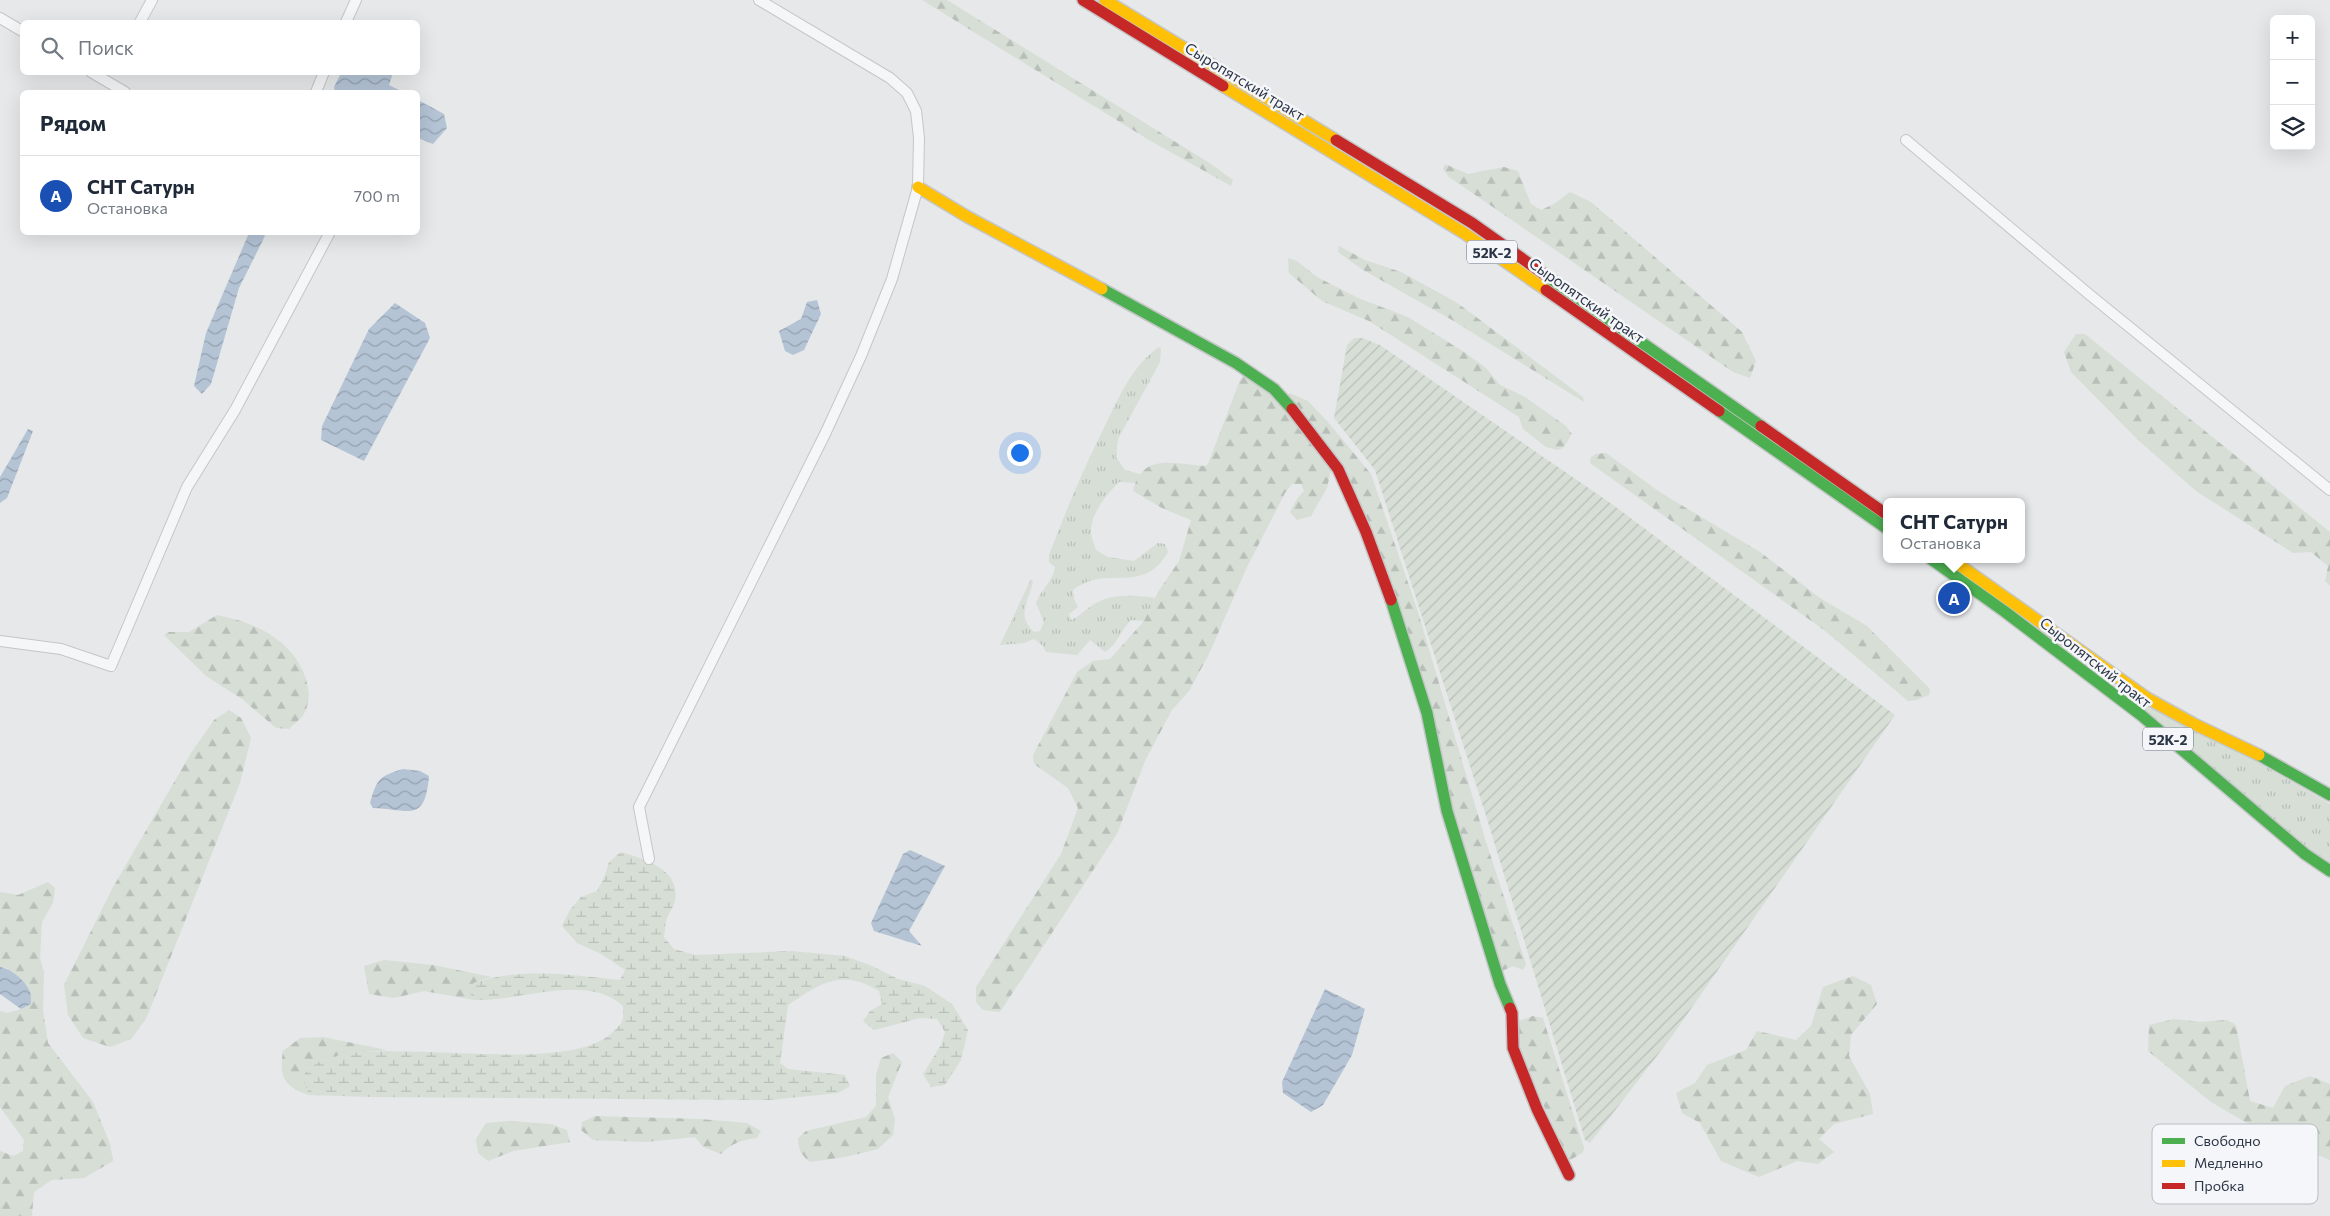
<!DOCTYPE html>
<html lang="ru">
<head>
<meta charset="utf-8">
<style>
  :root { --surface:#fff; --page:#f2f2f3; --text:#1f2937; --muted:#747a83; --line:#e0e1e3; --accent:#6c737f }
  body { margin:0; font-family:Commissioner,sans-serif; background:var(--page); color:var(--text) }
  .controls { position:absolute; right:15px; top:15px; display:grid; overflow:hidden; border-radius:8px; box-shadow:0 5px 20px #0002 }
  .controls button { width:45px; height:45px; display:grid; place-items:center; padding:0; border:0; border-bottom:1px solid var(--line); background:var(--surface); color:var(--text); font:25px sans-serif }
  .you { position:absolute; left:1019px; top:452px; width:18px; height:18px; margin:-12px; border:4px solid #fff; border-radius:50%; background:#1a73e8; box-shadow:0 0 0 8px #1a73e833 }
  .badge { display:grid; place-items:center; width:32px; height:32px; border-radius:50%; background:var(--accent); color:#fff; font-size:16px; font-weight:700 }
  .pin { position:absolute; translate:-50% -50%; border:2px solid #fff; box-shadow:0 1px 5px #0006 }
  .popup { position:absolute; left:1883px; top:498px; width:142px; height:65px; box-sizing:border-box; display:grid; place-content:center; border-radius:8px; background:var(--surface); filter:drop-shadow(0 1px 4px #0005); font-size:16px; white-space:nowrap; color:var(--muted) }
  .popup b { font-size:19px; color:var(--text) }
  .popup::after { content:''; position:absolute; left:50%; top:100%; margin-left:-10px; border:10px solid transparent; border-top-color:var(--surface) }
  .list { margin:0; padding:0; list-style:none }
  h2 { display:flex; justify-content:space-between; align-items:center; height:65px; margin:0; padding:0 20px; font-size:21px }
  h2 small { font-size:16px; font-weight:400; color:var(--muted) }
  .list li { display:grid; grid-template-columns:32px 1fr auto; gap:15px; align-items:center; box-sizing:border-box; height:80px; padding:0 20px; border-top:1px solid var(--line) }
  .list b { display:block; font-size:19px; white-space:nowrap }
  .list p { margin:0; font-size:16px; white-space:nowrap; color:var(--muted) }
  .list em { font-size:16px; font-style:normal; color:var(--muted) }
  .icon { flex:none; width:28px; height:28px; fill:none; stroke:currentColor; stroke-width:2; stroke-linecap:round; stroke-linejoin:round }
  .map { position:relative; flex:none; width:2330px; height:1216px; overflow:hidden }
  .search { position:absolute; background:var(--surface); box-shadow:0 5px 20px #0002; left:20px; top:20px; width:400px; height:55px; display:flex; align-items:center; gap:12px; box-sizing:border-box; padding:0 18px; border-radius:8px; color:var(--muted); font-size:19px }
  .panel { position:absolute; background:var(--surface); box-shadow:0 5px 20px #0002; left:20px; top:90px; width:400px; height:145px; border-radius:8px }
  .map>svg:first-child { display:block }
  .grass { fill:url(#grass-tufts) }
  .forest { fill:url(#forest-firs) }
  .wetland { fill:url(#wetland-marsh) }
  .garden { fill:url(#garden-furrows) }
  .water { fill:url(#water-waves) }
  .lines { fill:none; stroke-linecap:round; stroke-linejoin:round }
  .street-casing { stroke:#c4c6c8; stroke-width:12 }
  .fast-casing { stroke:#c4c6c8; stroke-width:14 }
  .slow-casing { stroke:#c4c6c8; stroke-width:14 }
  .jam-casing { stroke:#c4c6c8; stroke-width:14 }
  .street { stroke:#f5f6f7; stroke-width:10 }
  .fast { stroke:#4caf50; stroke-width:11 }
  .slow { stroke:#ffc107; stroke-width:11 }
  .jam { stroke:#c62828; stroke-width:11 }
  .labels { text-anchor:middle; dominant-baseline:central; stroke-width:5; stroke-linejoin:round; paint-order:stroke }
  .shield { fill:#f4f6f9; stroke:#676e7b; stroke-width:1 }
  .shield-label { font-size:14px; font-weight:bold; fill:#2b3445 }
  .street-label { font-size:15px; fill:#2b3445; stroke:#f4f6f9 }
  .key { fill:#f4f6f9; stroke:#b8bcc3; stroke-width:1 }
  .key-label { font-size:14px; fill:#2b3445 }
</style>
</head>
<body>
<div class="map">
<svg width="2330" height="1216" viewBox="0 0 2330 1216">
  <defs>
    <pattern id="grass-tufts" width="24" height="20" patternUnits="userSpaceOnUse" patternTransform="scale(1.25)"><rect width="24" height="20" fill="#d6ded6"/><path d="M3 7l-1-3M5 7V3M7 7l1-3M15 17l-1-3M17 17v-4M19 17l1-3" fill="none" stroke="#b8bfb9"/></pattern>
    <pattern id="forest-firs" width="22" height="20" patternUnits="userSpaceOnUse" patternTransform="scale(1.25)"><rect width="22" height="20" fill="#d6ded6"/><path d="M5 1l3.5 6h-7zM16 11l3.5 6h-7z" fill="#b8bfb9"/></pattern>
    <pattern id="wetland-marsh" width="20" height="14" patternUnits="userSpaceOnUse" patternTransform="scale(1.25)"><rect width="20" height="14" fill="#d6ded6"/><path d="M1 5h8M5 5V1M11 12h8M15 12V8" fill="none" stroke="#b8bfb9"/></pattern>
    <pattern id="garden-furrows" width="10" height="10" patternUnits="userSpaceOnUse" patternTransform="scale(1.25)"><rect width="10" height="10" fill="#d6ded6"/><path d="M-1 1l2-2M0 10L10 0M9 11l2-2" fill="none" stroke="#b8bfb9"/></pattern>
    <pattern id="water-waves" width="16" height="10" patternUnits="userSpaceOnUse" patternTransform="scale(1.25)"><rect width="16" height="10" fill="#b4c4d5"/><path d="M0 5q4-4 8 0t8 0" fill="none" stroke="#93a0af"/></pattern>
  </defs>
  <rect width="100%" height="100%" fill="#e6e8ea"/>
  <path class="grass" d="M1159 347 1161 349 1160 362 1118 439 1116 457 1125 470 1140 474 1135 483 1119 482C1107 494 1091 513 1091 531 1091 537 1094 544 1096 550L1108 557 1134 561 1158 543 1165 544 1168 552C1142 597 1107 563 1073 590L1074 599 1078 607 1069 614 1071 620C1079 617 1082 612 1090 607 1108 593 1135 595 1155 598L1144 621 1131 620C1121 630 1117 645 1105 652L1090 640 1077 655 1046 652 1043 646 1034 639 1024 643 1000 645 1031 579 1033 582C1028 602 1016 616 1034 632L1040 631 1044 622 1036 603C1041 589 1053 582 1055 567L1049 562V555C1065 513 1082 472 1102 432 1117 402 1131 366 1159 347Z
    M2095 668 2330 804V865L2292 836Z"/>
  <path class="forest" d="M922 0H947L1211 164 1233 180 1231 186 1149 140Z
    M1445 164 1468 174 1504 167 1518 171 1531 204 1541 210 1554 204 1570 192 1591 202 1742 332 1756 361 1750 378 1733 372 1449 177 1443 169Z
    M1339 246 1365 260 1401 272 1456 302 1583 397 1584 402 1452 320 1363 270 1338 252Z
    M1288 258 1297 261 1317 277 1358 298 1408 317 1464 352 1486 368 1500 385 1525 397 1566 426 1572 434 1563 448 1557 450 1546 447 1523 429 1519 417 1369 321 1322 301 1289 273Z
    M2076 334H2085L2330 532V586L2325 581 2328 566 2311 552 2293 553 2196 491 2137 439 2071 372 2064 352Z
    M1244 375C1279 391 1307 437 1332 466L1327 488 1311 516 1297 520 1290 512 1297 499 1304 491 1301 484H1292L1285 493 1246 569 1209 654 1189 691 1172 710 1145 761 1117 834 1000 1012 983 1010 976 1002V987L1061 854 1078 808 1068 788 1034 764 1033 755 1077 672 1093 661 1110 659 1144 621 1158 592 1179 561 1191 520 1162 508 1133 491C1142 452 1174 464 1205 466L1208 464 1240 380Z
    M1290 393 1308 401 1328 422 1371 474 1418 612 1486 842 1526 964 1523 970 1513 966 1502 971 1349 483 1288 395Z
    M1606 453 1661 493 1760 552 1820 598 1867 626 1930 689 1929 695 1916 700 1908 701 1824 630 1590 463 1591 457 1596 454Z
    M217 615C237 619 259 626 275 638 297 652 317 686 305 712 302 718 294 724 289 729L276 728 242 699 206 676 164 635 169 632H189Z
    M229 710 241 718 251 738 240 783 146 1019 131 1039 110 1047 83 1038 68 1015 64 985 112 889 191 753 214 720Z
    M48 882 55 888 53 903 42 922 40 958 44 973 43 1010 48 1043 93 1102 110 1144 113 1161 84 1178 52 1180 34 1192 32 1216H0V1151L13 1156 23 1151 24 1140 0 1107V1011L7 1013 21 1009 7 968 0 967V892L18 895Z
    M384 960 433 965 492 977 474 983 469 992 474 1000 424 991 394 998 369 994 364 966Z
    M1853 976 1871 985 1877 1004 1851 1035 1849 1056 1870 1094 1873 1114 1834 1124 1819 1139 1834 1152 1818 1164 1797 1161 1759 1177 1721 1161 1700 1123 1682 1113 1676 1093 1695 1083 1707 1065 1746 1050 1757 1031 1796 1040 1811 1026 1823 987Z
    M1533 1016 1543 1018 1584 1148 1583 1152 1569 1161 1517 1047 1516 1022Z
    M2174 1019 2201 1022 2227 1020 2236 1025 2250 1101 2273 1108 2285 1086 2310 1076 2330 1084V1160L2257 1129 2211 1102 2148 1051 2149 1025Z
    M323 1037 387 1050C363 1053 314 1052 304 1077L309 1095C283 1087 279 1075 283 1051L300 1038Z
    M893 1053 902 1062 888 1097 895 1119 893 1135 878 1149 845 1157 810 1162C801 1155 798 1149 798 1138L806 1131 866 1117 876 1106V1075L881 1058Z
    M595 1116 700 1119 747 1123 761 1131 757 1138C742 1140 731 1143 721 1154L703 1147 695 1137 645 1142 593 1140 581 1130 582 1122Z
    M509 1121 551 1124 567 1130 570 1142 513 1151 488 1161 478 1153 476 1139 486 1123Z"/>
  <path class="wetland" d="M621 852C643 859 681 869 675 900 674 907 669 912 667 918 665 924 665 931 664 937L674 949 695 955 792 951 845 956 872 966 898 979 925 986 952 1004 968 1030 961 1060 945 1085 931 1087 923 1074 941 1045 945 1032 937 1019 920 1018 874 1030 863 1021 870 1011 882 1004 879 991C841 968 821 983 788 1005L780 1063 788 1069 845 1075 850 1086 838 1093 770 1100 372 1097 309 1095 303 1077C330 1018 563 1087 615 1030 617 1028 621 1024 622 1021 624 1017 623 1011 623 1006 587 972 519 1002 474 1000L469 992 474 983C523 967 569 975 620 980L625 970 601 954 577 943 562 926 570 910 581 897 597 891 604 878 609 862Z"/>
  <path class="garden" d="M1354 338H1362L1380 345 1609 502 1895 715 1670 1039 1590 1143 1585 1140 1488 822 1375 470 1334 418 1347 345Z"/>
  <path class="water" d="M341 73H393L389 85 403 92H335L334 87Z
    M418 100 444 114 447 128 433 144 418 138Z
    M249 233H261L265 236 239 288 211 384 202 394 194 386 206 333Z
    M817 300 821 314 804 350 793 355 785 351 779 331 801 319 807 302Z
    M395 303 425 323 430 338 364 461 321 440 322 426 369 329Z
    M28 429 33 431 7 498 0 503V477Z
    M403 769 420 771 429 776C425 824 409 809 373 808L370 803C377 779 379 776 403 769Z
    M910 850 945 866 909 931 922 946 874 931 871 923 903 854Z
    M0 967C10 968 26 981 30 992 31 995 31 1000 31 1004L21 1009 0 994Z
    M1325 989 1365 1009 1352 1055 1323 1105 1311 1112 1283 1093 1282 1082Z"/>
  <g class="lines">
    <g class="street-casing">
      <path id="street" d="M0 18 22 31
        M140 22 152 0
        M346 22 356 0
        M91 72 125 92
        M316 92 324 72
        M1906 140 2090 295 2330 490
        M0 641 61 649 111 666 187 487 235 410 330 232
        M649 859 639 807 825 434 861 356 892 279 918 187 919 138 916 111 907 93 890 78 759 0"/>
    </g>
    <g class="fast-casing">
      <path id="fast" d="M1548 277 1761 426
        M1102 289 1236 363 1274 389 1292 409
        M1719 411 1886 528
        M1931 559 2004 611 2141 715 2305 854 2330 871
        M1391 600 1427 713 1447 811 1500 984 1510 1008
        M2259 755 2330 795"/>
    </g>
    <g class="slow-casing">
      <path id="slow" d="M1105 0 1336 140
        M1223 86 1464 233 1546 290
        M918 187 966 216 1102 289
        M1951 559 2147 698 2194 724 2259 755"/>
    </g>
    <g class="jam-casing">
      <path id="jam" d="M1083 0 1223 86
        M1336 140 1472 223 1548 277
        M1546 290 1719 411
        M1292 409 1338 469 1366 532 1391 600
        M1761 426 1886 514
        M1510 1008 1512 1013 1513 1048 1537 1109 1569 1175"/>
    </g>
    <use href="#street" class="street"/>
    <use href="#fast" class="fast"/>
    <use href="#slow" class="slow"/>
    <use href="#jam" class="jam"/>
  </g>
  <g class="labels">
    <g class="shield">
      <rect x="1467" y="240.5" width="50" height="23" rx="4"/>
      <rect x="2143" y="727.5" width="50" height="23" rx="4"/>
    </g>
    <g class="shield-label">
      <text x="1492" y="252">52К-2</text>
      <text x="2168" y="739">52К-2</text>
    </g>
    <g class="street-label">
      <text transform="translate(1245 81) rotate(31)">Сыропятский тракт</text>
      <text transform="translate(1587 300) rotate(35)">Сыропятский тракт</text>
      <text transform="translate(2096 662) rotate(38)">Сыропятский тракт</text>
    </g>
  </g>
  <rect x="2152" y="1124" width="166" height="80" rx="8" class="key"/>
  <rect x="2162" y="1138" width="23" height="6" fill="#4caf50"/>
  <rect x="2162" y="1160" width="23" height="7" fill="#ffc107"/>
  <rect x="2162" y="1183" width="23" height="6" fill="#c62828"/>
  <g class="key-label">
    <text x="2194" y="1146">Свободно</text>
    <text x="2194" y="1168">Медленно</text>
    <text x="2194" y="1191">Пробка</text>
  </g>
</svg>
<div class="controls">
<button>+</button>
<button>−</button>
<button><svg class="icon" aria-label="layers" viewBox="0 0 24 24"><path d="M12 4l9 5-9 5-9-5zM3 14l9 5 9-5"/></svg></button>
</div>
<div class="you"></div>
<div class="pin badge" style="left:1954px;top:598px;background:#1a4fb4">A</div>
<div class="popup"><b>СНТ Сатурн</b>Остановка</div>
<div class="search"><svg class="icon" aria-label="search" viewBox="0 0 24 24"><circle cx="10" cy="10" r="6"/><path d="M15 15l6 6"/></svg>Поиск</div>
<section class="panel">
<h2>Рядом<small></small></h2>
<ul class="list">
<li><span class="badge" style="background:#1a4fb4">A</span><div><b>СНТ Сатурн</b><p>Остановка</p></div><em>700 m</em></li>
</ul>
</section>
</div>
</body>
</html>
